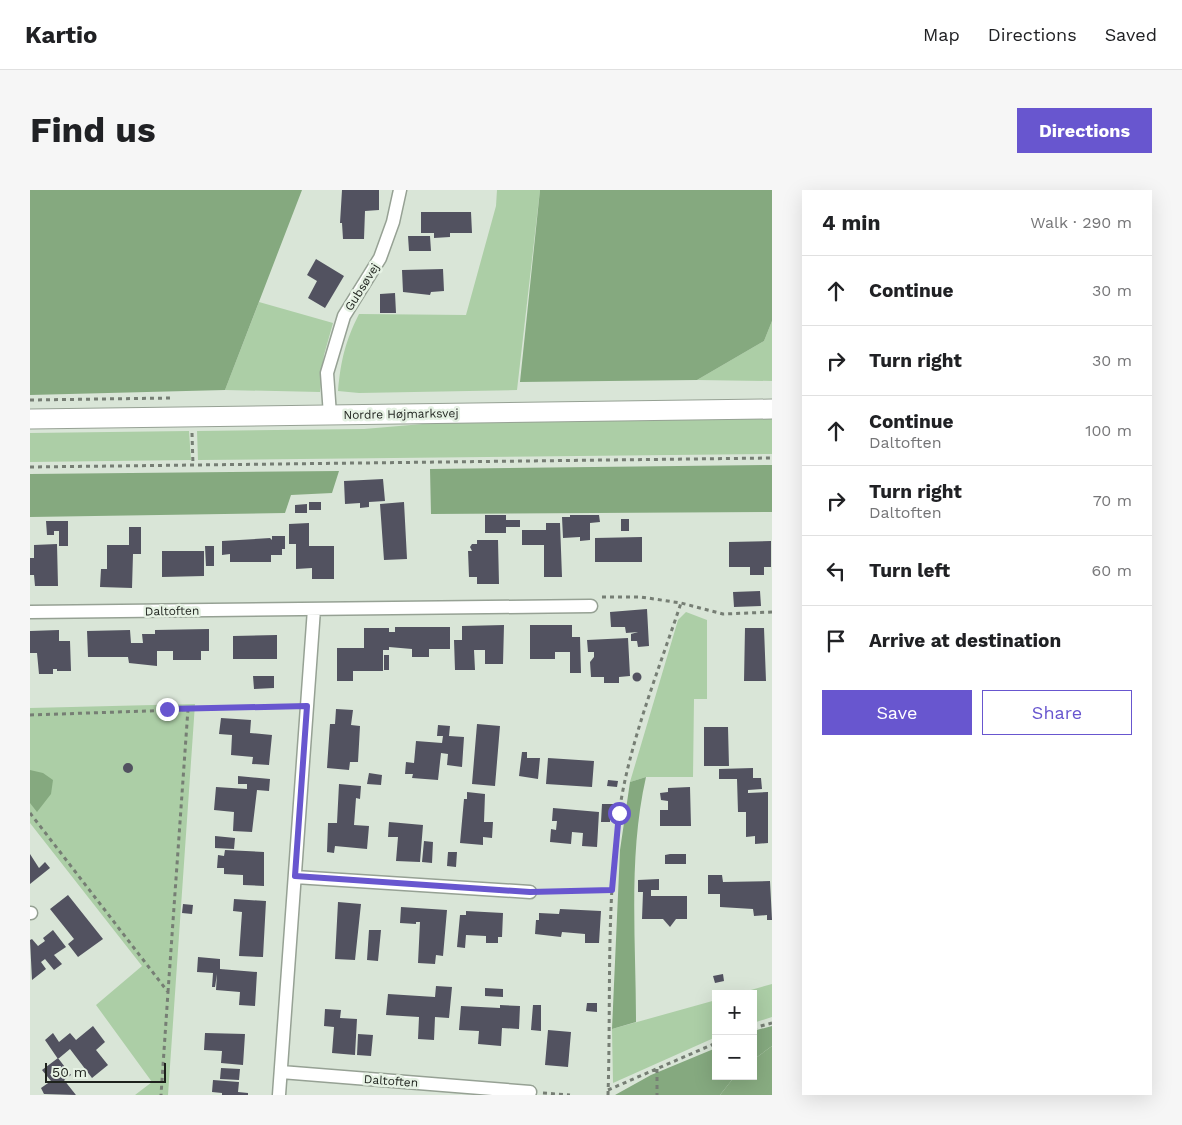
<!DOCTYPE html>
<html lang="en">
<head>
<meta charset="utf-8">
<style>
  :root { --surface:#fff; --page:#f6f6f6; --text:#202124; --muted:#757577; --line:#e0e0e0; --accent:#6856cf }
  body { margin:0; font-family:"Work Sans",sans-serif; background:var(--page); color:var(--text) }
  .controls { position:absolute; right:15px; bottom:15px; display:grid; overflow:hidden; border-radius:0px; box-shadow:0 5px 20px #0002 }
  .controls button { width:45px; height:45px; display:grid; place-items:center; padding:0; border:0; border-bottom:1px solid var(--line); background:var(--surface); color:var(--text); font:25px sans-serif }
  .scale { position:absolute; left:15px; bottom:12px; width:121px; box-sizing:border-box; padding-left:5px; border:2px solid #1d211c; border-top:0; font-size:14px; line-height:18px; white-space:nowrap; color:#1d211c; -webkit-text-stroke:4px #e6f2e4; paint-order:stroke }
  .stop { position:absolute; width:15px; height:15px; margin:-11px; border:4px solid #6856cf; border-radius:50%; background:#fff }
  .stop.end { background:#6856cf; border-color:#fff; box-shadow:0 1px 5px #0008 }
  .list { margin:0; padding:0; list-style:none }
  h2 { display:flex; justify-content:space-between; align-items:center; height:65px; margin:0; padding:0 20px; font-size:21px }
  h2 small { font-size:16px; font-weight:400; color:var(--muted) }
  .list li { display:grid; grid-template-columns:32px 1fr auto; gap:15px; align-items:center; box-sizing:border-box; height:70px; padding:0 20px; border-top:1px solid var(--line) }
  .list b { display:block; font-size:19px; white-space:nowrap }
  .list p { margin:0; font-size:16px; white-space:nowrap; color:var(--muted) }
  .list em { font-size:16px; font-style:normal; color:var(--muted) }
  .actions { display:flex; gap:10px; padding:15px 20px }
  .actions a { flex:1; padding:11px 0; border:1px solid var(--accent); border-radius:0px; text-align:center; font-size:18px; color:var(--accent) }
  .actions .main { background:var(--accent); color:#fff }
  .icon { flex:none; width:28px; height:28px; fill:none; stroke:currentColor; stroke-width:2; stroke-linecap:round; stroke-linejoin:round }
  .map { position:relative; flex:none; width:742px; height:905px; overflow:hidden; border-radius:0px }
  header { display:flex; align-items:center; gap:30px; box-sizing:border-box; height:70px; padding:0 25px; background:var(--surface); border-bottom:1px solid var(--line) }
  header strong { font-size:24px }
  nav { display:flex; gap:28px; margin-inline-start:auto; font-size:18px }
  .intro { display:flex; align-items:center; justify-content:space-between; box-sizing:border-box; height:120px; padding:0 30px }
  h1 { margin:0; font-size:35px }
  .button { padding:12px 22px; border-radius:0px; background:var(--accent); color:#fff; font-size:18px; font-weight:700 }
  main { display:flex; gap:30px; padding:0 30px }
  aside { flex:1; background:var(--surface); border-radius:0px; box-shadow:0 5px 20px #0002 }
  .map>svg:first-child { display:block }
  .green { fill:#accea6 }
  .forest { fill:#85a97f }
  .water { fill:#88ac81 }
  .building { fill:#525260 }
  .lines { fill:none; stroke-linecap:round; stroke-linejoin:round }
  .street-casing { stroke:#96a194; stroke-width:15 }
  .secondary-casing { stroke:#96a194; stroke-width:21 }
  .path { stroke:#767e74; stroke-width:3; stroke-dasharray:4 4; stroke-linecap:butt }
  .street { stroke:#fff; stroke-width:12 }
  .secondary { stroke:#fff; stroke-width:19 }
  .route { stroke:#6856cf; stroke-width:6 }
  .labels { text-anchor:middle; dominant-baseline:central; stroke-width:5; stroke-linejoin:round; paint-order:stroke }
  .street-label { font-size:12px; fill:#1d211c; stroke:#e6f2e4 }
</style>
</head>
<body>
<header>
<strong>Kartio</strong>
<nav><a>Map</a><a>Directions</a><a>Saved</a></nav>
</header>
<div class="intro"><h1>Find us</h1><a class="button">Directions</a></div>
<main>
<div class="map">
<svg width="742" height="905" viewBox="0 0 742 905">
  <rect width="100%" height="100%" fill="#d9e5d7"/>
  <path class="green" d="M467 0H510L487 200 329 203 308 201C311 170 315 152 329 124L436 125 466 16Z
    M229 112 303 133 294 165 290 202 195 200Z
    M742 131V191L667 190 734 151Z
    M742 227V264L168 270 167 241 334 239 416 232Z
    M159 241 161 270 0 272V243Z
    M656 422 677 430V509H664L663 587H616L600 592 648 430Z
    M165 514 138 905H105L122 892 66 815 112 776 0 633V518Z
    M742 794V827L723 833V804H707Z
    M686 810V847L583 893 582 839Z"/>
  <path class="forest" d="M0 0H272L195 200 0 205Z
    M510 0H742V131L734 151 667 190 490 192Z
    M742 275V322L401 324 400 279Z
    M309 281 302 303 261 305 255 323 0 327V284Z
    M0 580 13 583 23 590 21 604 7 622 0 613Z
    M616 587C598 666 606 751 606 832L582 839 590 660 600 592Z
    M742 836V856L723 870V841Z
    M686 858V886H705L690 905H585L621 885Z"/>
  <path class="water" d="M742 856V905H690L705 886H723V870Z"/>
  <path class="building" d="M312 0H349V20L335 21 334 49H313L312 33H310Z
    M391 22H441L442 43H420V47L404 48V43H391Z
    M378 46H400L401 61H379Z
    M286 69 314 86 295 118 278 108 287 91 277 85Z
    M413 79 414 101 401 102 400 105 373 102 372 80Z
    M365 103 366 123H350V104Z
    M353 289 355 311 339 312V317L330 318V313L315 314 314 291Z
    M279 312H291V320H279Z
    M374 312 377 369 354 370 350 314Z
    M277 314V323H265V315Z
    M455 325H476V330H490V337H476V343H455Z
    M540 325H569L570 332 560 333V350L550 351V347L533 348 532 327H540Z
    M591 329H599V341H591Z
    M16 331H38V356H29V341H24V345H17Z
    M279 333V356H304V389H282V378L266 379V354H259V334Z
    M516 333H530L532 387H514V355H492V340H516Z
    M99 337H111V364H103L102 398 70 397 71 379H77V355H99Z
    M242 346H255V359H252V365H241V372H200V364L192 365V351L240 348 242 350Z
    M612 347V372H565V348Z
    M447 350H468L469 394H447V387H439L438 361H442L440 357 442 354H447Z
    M741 351V377H734V385H720V377H699V352Z
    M27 354 28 396H5L4 385H0V368H4V355Z
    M175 356H184V376H176Z
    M132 361H174V386L132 387Z
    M730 401 731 416 704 417 703 402Z
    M617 419 619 456 608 457 607 451H601V444L608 442 596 443 595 437H581L580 422Z
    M474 435 473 474H455V460H444L445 480H425L424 450H432V436Z
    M500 435H542V447H550L551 483H540V462H525V469H500Z
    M365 437H420V459H399V467H382V459L359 457V460H353V481H323V491H307V458H334V438H359V442H365Z
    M715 438H734L736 491H714Z
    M179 439V461H171V470H143V461H127V476L99 473 98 467H58L57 441 100 440 101 453H113L112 444H125V440Z
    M29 440V451H40L41 481H27V479H23V484H9L7 463H0V441Z
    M247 445V469H203V446Z
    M598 448 600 486 589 487V493H574V487H561L560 472 564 467V462H558L557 450Z
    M354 465H359V480H354Z
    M602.5 487a4.5 4.5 0 1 1 9 0a4.5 4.5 0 1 1-9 0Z
    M223 486H244V498L224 499Z
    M306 519 323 520 321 535 330 536 328 572H320L319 580 297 578 300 534H305Z
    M191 528 221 530 220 543 242 545 239 575 222 574 223 567 201 565 202 545 189 544Z
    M447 534 470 536 465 596 442 594Z
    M408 535 420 536 419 546 434 547 432 577 417 575 418 564 411 563 408 590 382 588 383 584H375L376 572 384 573 386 551 412 553 413 546H407Z
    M674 537H698L699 576H674Z
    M492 562H497V568H510L508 589 489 586Z
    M518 568 564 571 562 597 516 594Z
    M93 578a5 5 0 1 1 10 0a5 5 0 1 1-10 0Z
    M723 578V588H731L732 599 718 600V603L738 602V653L725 654V646L716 647V622H708L707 589H689V579Z
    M339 583 352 585 351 595 337 594Z
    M208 586 240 589 239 601 227 600 222 642 203 641 204 622 184 620 186 597 217 599V594H208Z
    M578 590 588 591 587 597 577 596Z
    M309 594 331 596 330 609 326 608 324 635 339 636 337 659 305 656 304 663 297 662 298 633H307Z
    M660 597 661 636H630V620H638V611L631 610 630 603 638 602V598Z
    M437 602 455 604 454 632H463L462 648 453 647V655L430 653 434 609H437Z
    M572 614H586L585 620H580V632H571Z
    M523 618 569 622 567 657 552 656 553 643 542 642 541 654 520 652 521 639 526 640 527 631H522Z
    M359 632 393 635 390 672 366 671 368 647H358Z
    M185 646 205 648 204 659 185 658Z
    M394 651 403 652 402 673 392 672Z
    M195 660 234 662V696L213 695V685L194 684V678H187L188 665 194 666Z
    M418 662H427L426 677 417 676Z
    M0 664 9 678 15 672 20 678 0 694Z
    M640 664H656V674H635V665Z
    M678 685H692L693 692 740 691 742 730H737V725L724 726 723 719 690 717V704H678Z
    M629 689V700H621V706H657V729H646L640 737 633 729H612L613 702H608V690Z
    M38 705 73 749 48 767 38 754 44 749 20 719Z
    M204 709 236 711 233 767 209 766 212 722 203 721Z
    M308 712 331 714 325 770 305 769Z
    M153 714 163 715 162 724 152 723Z
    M371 717 417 720 413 766 406 765 405 774 388 773 390 732H386V734L370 733Z
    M530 719 571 721 569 753H555V744L532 742 531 747 505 744 506 730H509V723L529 724Z
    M436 721 473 723 472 747H468V753H456V746L436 745 435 758 427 757 430 725H436Z
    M23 740 36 757 24 765 32 774 24 780 15 769 11 772 16 779 2 790 0 750 2 749 8 756 15 751 13 748Z
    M339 740H351L348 771 337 770Z
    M168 767 190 769V779L227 782 225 816 209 815 210 802 186 800 187 784 185 797H182L183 783 167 782Z
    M693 784 694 791 685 793 683 786Z
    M406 796 422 797 419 828 405 827 404 850 388 849 389 827 356 825 358 804 405 807Z
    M455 798 473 799V807L455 806Z
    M557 813H567V822L556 821Z
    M470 815 490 816 489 839 472 838 471 856 448 854 449 841 429 840 431 816 470 818Z
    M503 815H511V841L501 840Z
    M295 819 311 820 310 828 327 829 325 865 302 863 304 837 294 836Z
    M63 836 75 852 66 860 78 875 62 888 40 859 28 869 15 850 23 843 29 852 40 843 46 850Z
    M518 840 541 842 538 877 515 875Z
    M175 843 215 844 213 875 191 873 192 861 174 860Z
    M328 844 343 845 341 866 327 865Z
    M28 868 41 885 34 890 46 905 14 904 11 898 21 891 12 880Z
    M191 878 210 879 209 890 190 889Z
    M183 890 209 892 208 902 218 903V905H192V903L182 902Z"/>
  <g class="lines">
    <g class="street-casing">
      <path id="street" d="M300 225 297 183 314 126 350 68 363 32 370 0
        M0 422 561 416
        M265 687 500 702
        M0 723H1
        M251 882 500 902
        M249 905 284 419"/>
    </g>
    <g class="secondary-casing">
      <path id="secondary" d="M0 229 742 219"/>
    </g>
    <path class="path" d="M0 210 141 208
      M162 243 163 275
      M0 277 742 268
      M572 407H611L651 413 693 424 742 422
      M0 525 264 516
      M0 623 138 802 131 905
      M513 702 582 700
      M138 802 158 519
      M723 838 742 833
      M627 879V905
      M578 900 686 853
      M513 903 540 905
      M578 905C581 811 576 717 589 624 598 556 629 479 651 413"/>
    <use href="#street" class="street"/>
    <use href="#secondary" class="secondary"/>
  </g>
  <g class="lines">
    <path class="route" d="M137 519 277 516 265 686 500 702 582 700 589 623"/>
  </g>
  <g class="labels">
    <g class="street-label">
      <text transform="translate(332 97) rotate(-58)">Gubsøvej</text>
      <text transform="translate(371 224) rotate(-1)">Nordre Højmarksvej</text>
      <text transform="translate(142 421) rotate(-1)">Daltoften</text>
      <text transform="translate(361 891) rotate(4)">Daltoften</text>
    </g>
  </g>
</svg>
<div class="controls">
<button>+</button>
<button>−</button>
</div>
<div class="scale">50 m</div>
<div class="stop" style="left:589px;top:623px"></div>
<div class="stop end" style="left:137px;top:519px"></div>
</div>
<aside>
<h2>4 min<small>Walk · 290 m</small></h2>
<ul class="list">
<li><svg class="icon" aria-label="ahead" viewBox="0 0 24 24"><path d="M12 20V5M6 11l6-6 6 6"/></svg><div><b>Continue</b></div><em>30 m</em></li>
<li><svg class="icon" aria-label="right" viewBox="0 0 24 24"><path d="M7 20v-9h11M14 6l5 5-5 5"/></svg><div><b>Turn right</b></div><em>30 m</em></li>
<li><svg class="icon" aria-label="ahead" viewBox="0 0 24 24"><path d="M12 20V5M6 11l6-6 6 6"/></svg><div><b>Continue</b><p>Daltoften</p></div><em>100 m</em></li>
<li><svg class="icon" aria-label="right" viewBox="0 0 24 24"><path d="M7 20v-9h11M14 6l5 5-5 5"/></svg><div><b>Turn right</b><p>Daltoften</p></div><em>70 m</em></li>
<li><svg class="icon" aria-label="left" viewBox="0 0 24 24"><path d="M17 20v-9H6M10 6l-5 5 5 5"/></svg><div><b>Turn left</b></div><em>60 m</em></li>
<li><svg class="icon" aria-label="arrive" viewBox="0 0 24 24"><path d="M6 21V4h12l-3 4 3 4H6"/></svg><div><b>Arrive at destination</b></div></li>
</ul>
<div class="actions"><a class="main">Save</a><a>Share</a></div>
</aside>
</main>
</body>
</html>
